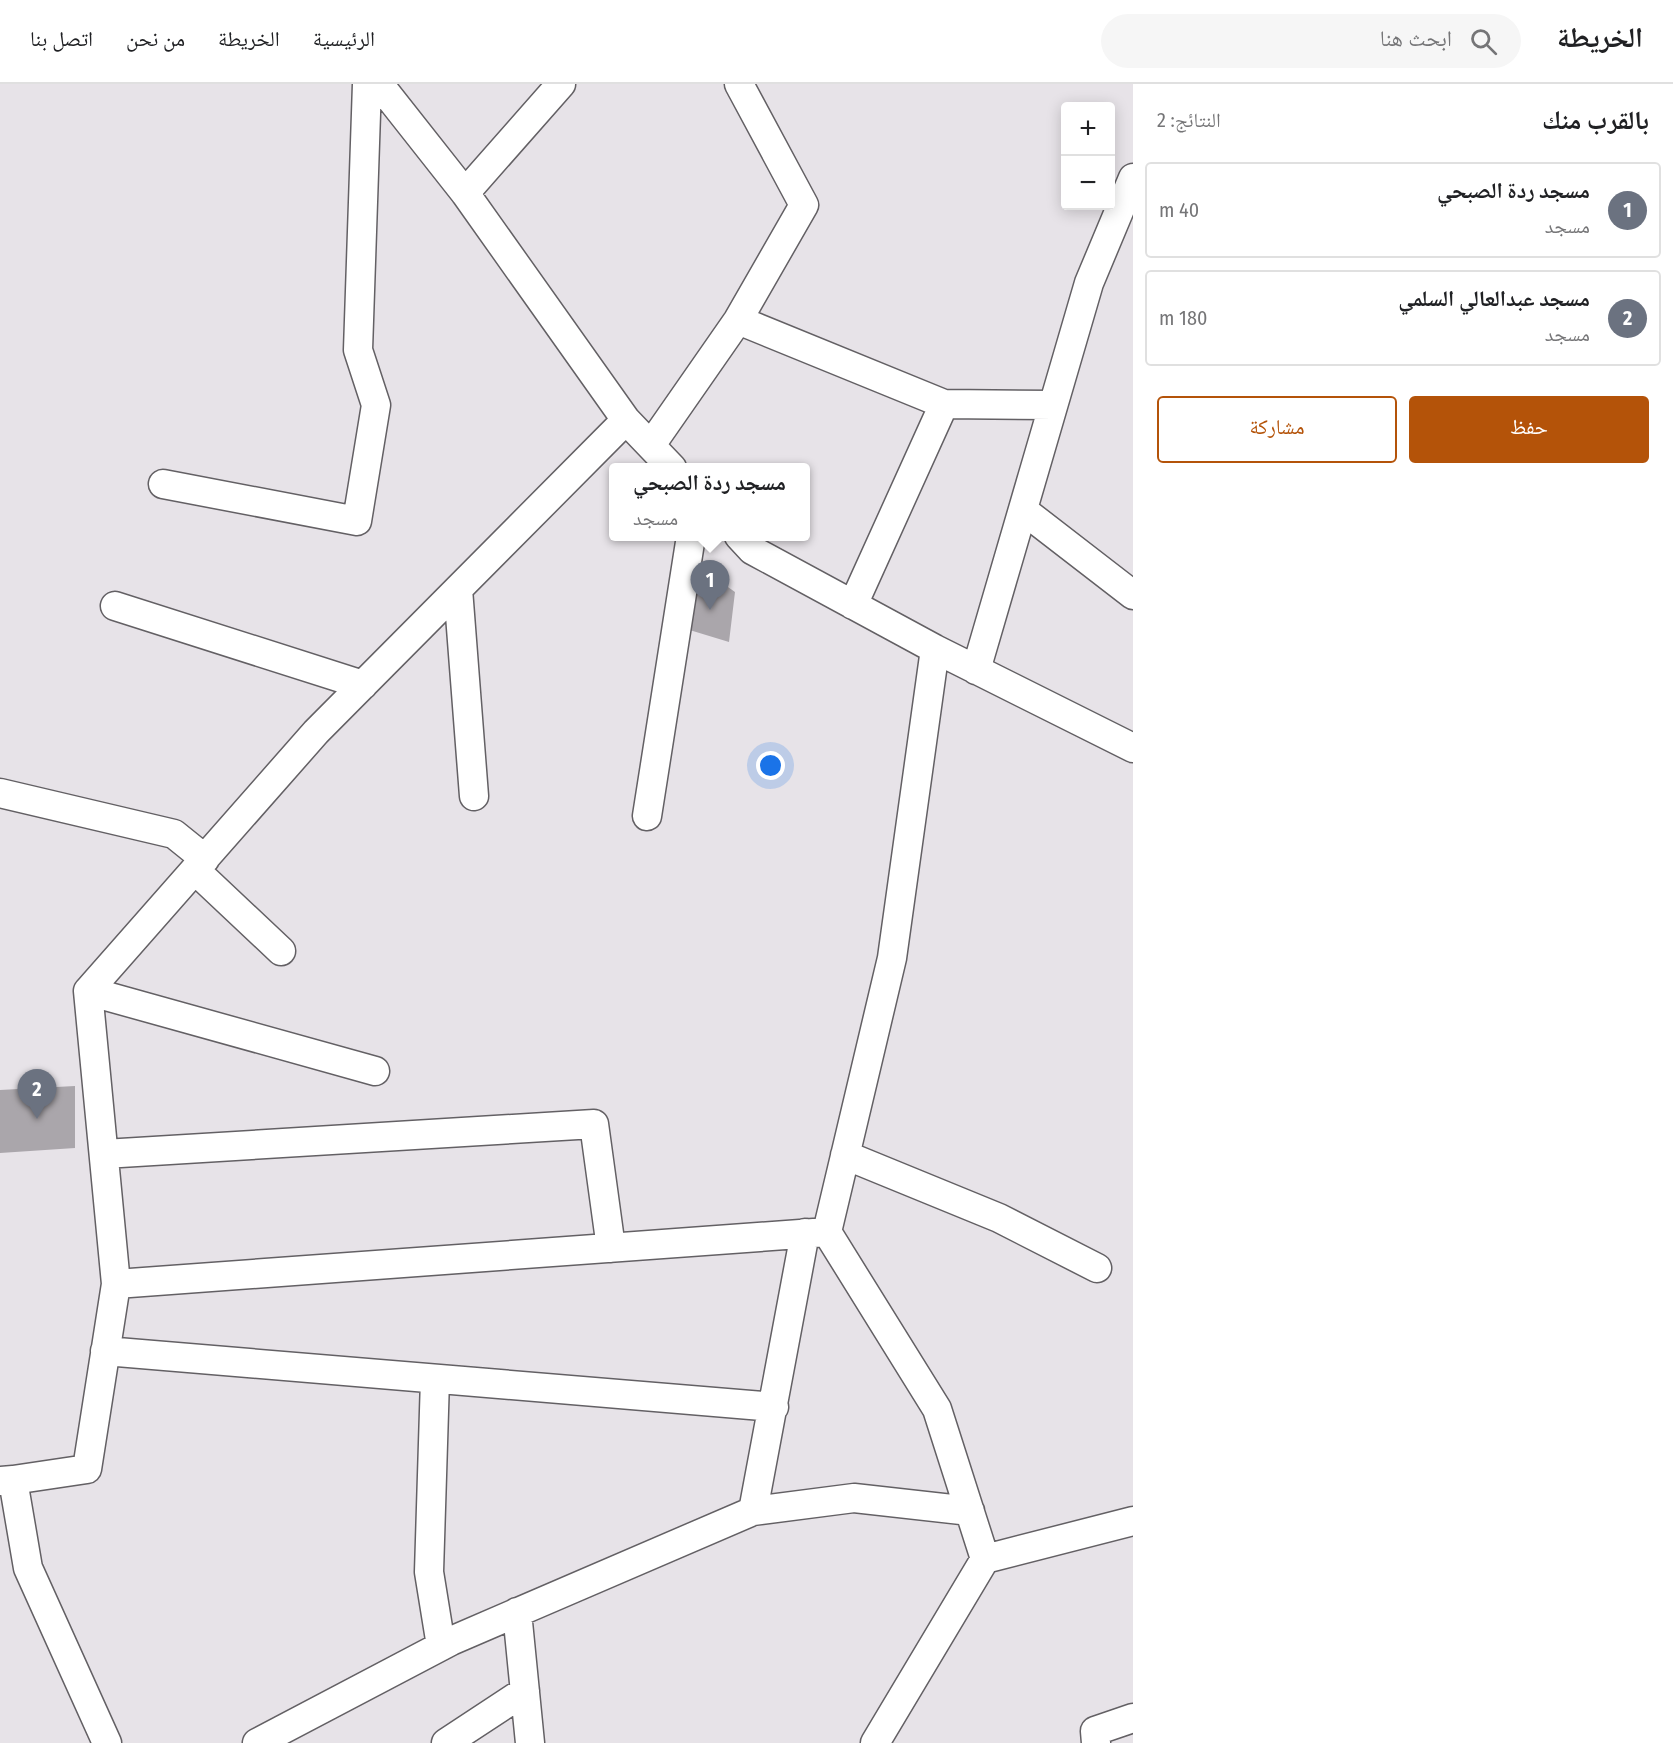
<!DOCTYPE html>
<html lang="ar">
<head>
<meta charset="utf-8">
<style>
  :root { --surface:#fff; --page:#f6f6f6; --text:#202124; --muted:#757577; --line:#e0e0e0; --accent:#b45309 }
  body { margin:0; font-family:"Fira Sans Condensed","Noto Naskh Arabic",sans-serif; background:var(--page); color:var(--text); direction:rtl }
  .controls { position:absolute; right:18px; top:18px; display:grid; overflow:hidden; border-radius:6px; box-shadow:0 3px 15px #0003 }
  .controls button { width:54px; height:54px; display:grid; place-items:center; padding:0; border:0; border-bottom:2px solid var(--line); background:var(--surface); color:var(--text); font:30px sans-serif }
  .you { position:absolute; left:771px; top:682px; width:21px; height:21px; margin:-15px; border:4px solid #fff; border-radius:50%; background:#1a73e8; box-shadow:0 0 0 9px #1a73e833 }
  .badge { display:grid; place-items:center; width:39px; height:39px; border-radius:50%; background:var(--accent); color:#fff; font-size:20px; font-weight:700 }
  .pin { position:absolute; translate:-50% -50px; filter:drop-shadow(0 2px 3px #0008) }
  .pin::after { content:''; position:absolute; top:32px; width:21px; height:18px; background:inherit; clip-path:polygon(0 0,100% 0,50% 100%) }
  .popup { position:absolute; left:609px; top:379px; width:201px; height:78px; box-sizing:border-box; display:grid; place-content:center; border-radius:6px; background:var(--surface); filter:drop-shadow(0 2px 4px #0005); font-size:20px; white-space:nowrap; color:var(--muted) }
  .popup b { font-size:22px; color:var(--text) }
  .popup::after { content:''; position:absolute; left:50%; top:100%; margin-left:-12px; border:12px solid transparent; border-top-color:var(--surface) }
  .list { margin:0; padding:0; list-style:none }
  h2 { display:flex; justify-content:space-between; align-items:center; height:78px; margin:0; padding:0 24px; font-size:26px }
  h2 small { font-size:20px; font-weight:400; color:var(--muted) }
  .list li { display:grid; grid-template-columns:39px 1fr auto; gap:18px; align-items:center; box-sizing:border-box; height:96px; margin:0 12px 12px; padding:0 12px; border:2px solid var(--line); border-radius:6px }
  .list b { display:block; font-size:22px; white-space:nowrap }
  .list p { margin:0; font-size:20px; white-space:nowrap; color:var(--muted) }
  .list em { font-size:20px; font-style:normal; color:var(--muted) }
  .actions { display:flex; gap:12px; padding:18px 24px }
  .actions a { flex:1; padding:14px 0; border:2px solid var(--accent); border-radius:6px; text-align:center; font-size:21px; color:var(--accent) }
  .actions .main { background:var(--accent); color:#fff }
  .icon { flex:none; width:33px; height:33px; fill:none; stroke:currentColor; stroke-width:2; stroke-linecap:round; stroke-linejoin:round }
  .map { position:relative; flex:none; width:1133px; height:1659px; overflow:hidden; direction:ltr }
  header { display:flex; align-items:center; gap:36px; box-sizing:border-box; height:84px; padding:0 30px; background:var(--surface); border-bottom:2px solid var(--line) }
  header strong { font-size:28px }
  nav { display:flex; gap:33px; margin-inline-start:auto; font-size:21px }
  .search { width:420px; height:54px; background:var(--page); display:flex; align-items:center; gap:15px; box-sizing:border-box; padding:0 21px; border-radius:33px; color:var(--muted); font-size:22px }
  main { display:flex }
  aside { flex:1; background:var(--surface) }
  .map>svg:first-child { display:block }
  .building { fill:#aaa6ab }
  .lines { fill:none; stroke-linecap:round; stroke-linejoin:round }
  .street-casing { stroke:#636064; stroke-width:31 }
  .street { stroke:#fff; stroke-width:28 }
</style>
</head>
<body>
<header>
<strong>الخريطة</strong>
<div class="search"><svg class="icon" aria-label="search" viewBox="0 0 24 24"><circle cx="10" cy="10" r="6"/><path d="M15 15l6 6"/></svg>ابحث هنا</div>
<nav><a>الرئيسية</a><a>الخريطة</a><a>من نحن</a><a>اتصل بنا</a></nav>
</header>
<main>
<aside>
<h2>بالقرب منك<small>النتائج: 2</small></h2>
<ul class="list">
<li><span class="badge" style="background:#6b7280">1</span><div><b>مسجد ردة الصبحي</b><p>مسجد</p></div><em>40 m</em></li>
<li><span class="badge" style="background:#6b7280">2</span><div><b>مسجد عبدالعالي السلمي</b><p>مسجد</p></div><em>180 m</em></li>
</ul>
<div class="actions"><a class="main">حفظ</a><a>مشاركة</a></div>
</aside>
<div class="map">
<svg width="1133" height="1659" viewBox="0 0 1133 1659">
  <rect width="100%" height="100%" fill="#e7e3e8"/>
  <path class="building" d="M698 482 735 508 729 558 683 544Z
    M75 1002V1064L0 1069V1006Z"/>
  <g class="lines">
    <g class="street-casing">
      <path id="street" d="M379 0 465 109 626 336 672 384
        M465 109 561 0
        M738 236 944 320 1053 321
        M651 361 738 236 804 121 739 0
        M163 400 357 437 376 321 358 266 367 0
        M1023 426 1133 511
        M739 452 752 466 935 565 1133 664
        M458 505 474 712
        M853 521 944 320
        M115 522 363 601
        M935 565 892 874 827 1148 937 1325 985 1475
        M976 586 1089 199 1133 94
        M0 709 174 750 205 775
        M647 732 691 452
        M195 786 281 867
        M88 907 375 987
        M104 1070 594 1040 611 1164
        M845 1071 999 1134 1097 1184
        M116 1200 88 907 316 648 626 336
        M105 1267 774 1323
        M435 1295 429 1488 441 1562
        M13 1396 87 1385 116 1200 827 1148
        M0 1397 13 1396 28 1484 107 1659
        M753 1427 805 1149
        M517 1528 530 1659
        M257 1659 451 1557 753 1427 854 1414 970 1427
        M446 1659 525 1607
        M875 1659 985 1475 1133 1437
        M1096 1659 1095 1647 1133 1634"/>
    </g>
    <use href="#street" class="street"/>
  </g>
</svg>
<div class="controls">
<button>+</button>
<button>−</button>
</div>
<div class="you"></div>
<div class="pin badge" style="left:710px;top:526px;background:#6b7280">1</div>
<div class="popup"><b>مسجد ردة الصبحي</b>مسجد</div>
<div class="pin badge" style="left:37px;top:1035px;background:#6b7280">2</div>
</div>
</main>
</body>
</html>
